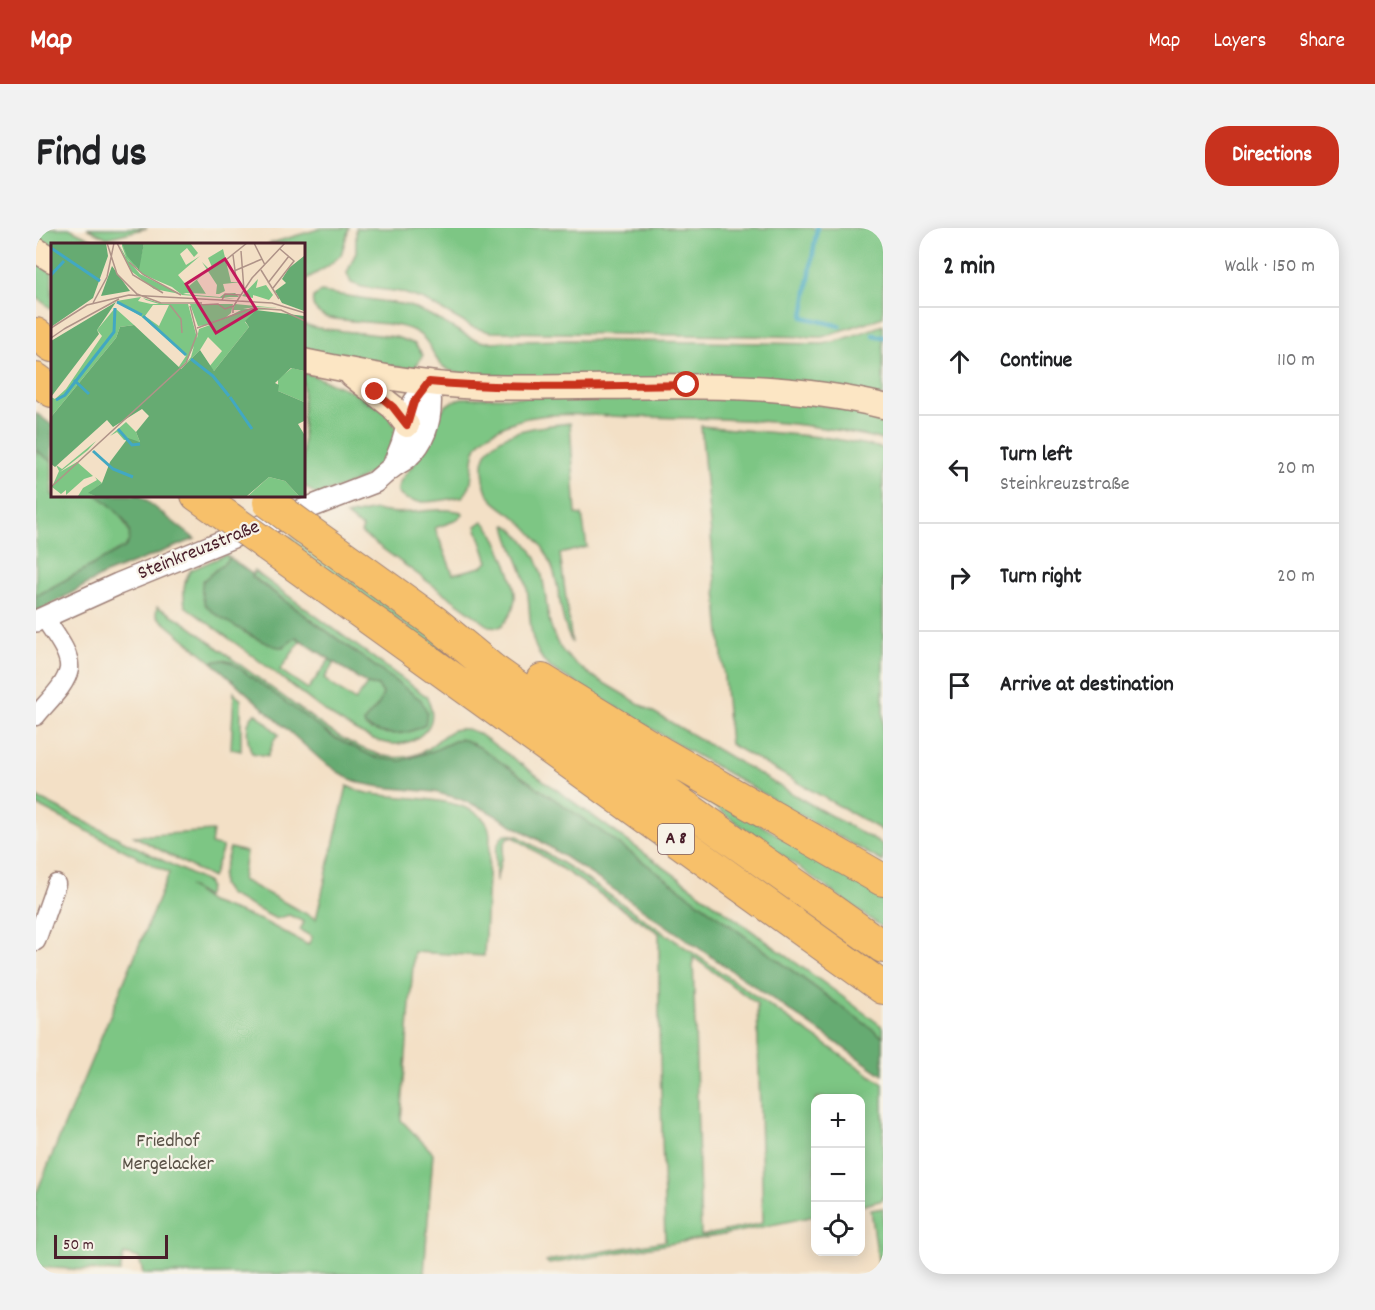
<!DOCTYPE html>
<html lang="en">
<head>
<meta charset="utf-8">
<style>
  :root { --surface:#fff; --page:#f2f2f2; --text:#202124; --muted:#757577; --line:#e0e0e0; --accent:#c8321e }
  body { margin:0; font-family:Dekko,sans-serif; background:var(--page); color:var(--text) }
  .controls { position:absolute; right:18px; bottom:18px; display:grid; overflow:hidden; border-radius:12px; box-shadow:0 3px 15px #0003 }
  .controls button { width:54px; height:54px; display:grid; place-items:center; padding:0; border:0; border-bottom:2px solid var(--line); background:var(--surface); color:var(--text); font:30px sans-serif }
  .scale { position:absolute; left:18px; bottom:15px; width:114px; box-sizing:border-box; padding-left:6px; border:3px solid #4a1f2b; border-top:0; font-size:16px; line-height:21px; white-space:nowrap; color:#4a1f2b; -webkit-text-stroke:4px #f7f3e8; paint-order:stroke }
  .stop { position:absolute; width:18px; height:18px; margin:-14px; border:4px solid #c8321e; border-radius:50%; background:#fff }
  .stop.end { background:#c8321e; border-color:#fff; box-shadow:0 2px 6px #0008 }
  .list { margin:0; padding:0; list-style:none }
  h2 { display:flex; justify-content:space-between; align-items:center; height:78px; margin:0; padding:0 24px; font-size:26px }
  h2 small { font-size:20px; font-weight:400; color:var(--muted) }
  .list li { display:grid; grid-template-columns:39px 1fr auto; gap:18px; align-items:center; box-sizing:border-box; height:108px; padding:0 24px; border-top:2px solid var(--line) }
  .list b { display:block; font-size:22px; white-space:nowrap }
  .list p { margin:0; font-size:20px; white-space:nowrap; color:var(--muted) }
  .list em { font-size:20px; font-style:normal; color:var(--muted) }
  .icon { flex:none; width:33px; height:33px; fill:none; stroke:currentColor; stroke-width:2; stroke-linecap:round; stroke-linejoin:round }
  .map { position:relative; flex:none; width:847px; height:1046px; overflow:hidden; border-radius:24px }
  header { display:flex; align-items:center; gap:36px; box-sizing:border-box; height:84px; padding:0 30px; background:var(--accent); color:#fff }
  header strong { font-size:28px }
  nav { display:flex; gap:33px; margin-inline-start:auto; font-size:21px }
  .intro { display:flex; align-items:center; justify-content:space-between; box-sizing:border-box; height:144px; padding:0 36px }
  h1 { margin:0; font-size:42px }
  .button { padding:15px 27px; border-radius:24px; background:var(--accent); color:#fff; font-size:21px; font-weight:700 }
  main { display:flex; gap:36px; padding:0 36px }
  aside { flex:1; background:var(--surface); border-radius:24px; box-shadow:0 3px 15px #0003 }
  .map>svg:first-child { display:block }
  .green { fill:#7dc684; stroke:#647258; stroke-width:1.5; fill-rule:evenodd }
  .forest { fill:#66ab72; stroke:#58654e; stroke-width:1.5 }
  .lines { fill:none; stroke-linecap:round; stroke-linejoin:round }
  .stream { stroke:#42a8c2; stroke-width:4.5 }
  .minor-casing { stroke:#9e8078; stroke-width:21 }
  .tertiary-casing { stroke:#9e8078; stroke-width:24 }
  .secondary-casing { stroke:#9e8078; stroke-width:27 }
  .motorway-casing { stroke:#9e8078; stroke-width:34 }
  .minor { stroke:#fff; stroke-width:18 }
  .tertiary { stroke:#fff; stroke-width:21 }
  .secondary { stroke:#fce6c4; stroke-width:24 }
  .motorway { stroke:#f7c06b; stroke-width:32 }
  .motorway-bridge-casing { stroke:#9e8078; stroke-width:34; stroke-linecap:butt }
  .motorway-bridge { stroke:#f7c06b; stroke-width:32 }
  .route { stroke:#c8321e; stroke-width:8 }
  .labels { text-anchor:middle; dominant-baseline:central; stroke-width:4.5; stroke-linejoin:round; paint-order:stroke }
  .shield { fill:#f7f3e8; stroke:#7e5f64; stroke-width:1.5 }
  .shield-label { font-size:18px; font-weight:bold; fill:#4a1f2b }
  .street-label { font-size:20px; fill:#4a1f2b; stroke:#f7f3e8 }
  .park-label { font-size:20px; fill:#595146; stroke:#f7f3e8 }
  .inset-river { fill:none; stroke:#42a8c2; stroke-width:3 }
  .inset-road { fill:none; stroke:#af9388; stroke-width:1.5 }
  .view { fill:#c2185b; fill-opacity:0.15; stroke:#c2185b; stroke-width:3 }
  .inset-edge { fill:none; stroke:#4a1f2b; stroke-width:3 }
</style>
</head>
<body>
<header>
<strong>Map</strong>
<nav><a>Map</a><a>Layers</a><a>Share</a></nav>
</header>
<div class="intro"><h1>Find us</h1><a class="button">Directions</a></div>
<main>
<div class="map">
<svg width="847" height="1046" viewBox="0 0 847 1046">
  <rect width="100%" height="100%" fill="#f7f3e8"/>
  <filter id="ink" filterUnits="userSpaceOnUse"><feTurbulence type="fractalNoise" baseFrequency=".0167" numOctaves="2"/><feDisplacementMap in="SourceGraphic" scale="12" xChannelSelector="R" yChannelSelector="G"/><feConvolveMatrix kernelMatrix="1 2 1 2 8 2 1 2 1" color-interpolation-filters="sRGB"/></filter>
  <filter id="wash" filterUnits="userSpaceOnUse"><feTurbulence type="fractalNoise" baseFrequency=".008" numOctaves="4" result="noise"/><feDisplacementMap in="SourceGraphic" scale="24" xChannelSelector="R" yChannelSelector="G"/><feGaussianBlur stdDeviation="1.35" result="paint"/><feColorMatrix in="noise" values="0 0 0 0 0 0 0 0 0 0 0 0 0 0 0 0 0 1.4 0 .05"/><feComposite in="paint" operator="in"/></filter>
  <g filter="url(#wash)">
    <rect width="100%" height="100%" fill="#f3e0c6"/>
    <path class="green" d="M0 0H33L66 16H16V23L0 13Z
      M51 0H111L71 10Z
      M286 0H313L305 27 291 39 267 53V16H232Z
      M320 0H847V89L786 109 454 104 436 99 388 72 364 64 326 59 315 55 311 45 320 24Z
      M0 33 16 43V81L0 69Z
      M285 64 371 77 394 87 435 110 448 114 531 112 787 116 802 113 847 97V169L425 146C390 139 404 115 376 102 356 93 313 95 289 89 280 84 275 79 277 69Z
      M267 96 281 100 360 109 379 116 387 127 380 138 375 141 267 125Z
      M267 144 346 175 362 203C358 212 354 225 348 233 332 252 304 259 281 267L267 257Z
      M692 165 847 185V212C765 191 681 190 597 189 549 188 493 177 450 208 427 225 445 253 426 269 409 271 375 281 362 265 361 253 370 246 377 237 390 221 394 198 406 182 411 175 418 172 426 170Z
      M534 195 540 286 546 287 551 319 524 326 536 415C521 386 526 355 511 327 503 312 493 300 479 289 471 283 460 277 454 269 448 261 448 252 447 242 444 202 505 198 534 195Z
      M665 198 794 210 847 220V603L694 516Z
      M0 222 16 234V267C28 267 49 264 60 267 76 271 91 296 95 311L88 320 0 368Z
      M340 282C370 290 398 277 426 284L427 287 421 292 399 300 417 346 445 339 452 334 440 298 447 293C460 304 480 353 479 371 478 381 472 393 464 399L453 398 325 305 327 300 310 288Z
      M470 297C476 298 479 303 484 308 519 343 502 379 522 416 530 430 544 439 556 448L774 576 847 617V634L651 522 513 439C488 413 497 387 490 355 485 335 473 316 470 297Z
      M255 308 475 466 472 472 248 311Z
      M189 327 194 330 167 353 174 382C194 394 225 419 248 419L260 408 266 411 244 442 272 461 294 431 299 433 288 451 319 473 331 456 342 458 347 465C344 480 335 483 328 494L329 498 335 502 385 472 216 348 218 343 390 468C396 480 399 491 390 502 382 511 370 517 358 516 322 515 262 462 233 440 205 419 177 399 149 378 147 365 147 353 155 342Z
      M121 379C145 390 165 407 186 423 207 439 230 456 252 472 280 493 307 515 341 526 355 531 373 531 386 524 408 512 413 492 442 505L799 763 847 799V809L569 606 423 511C405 519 386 530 366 533 324 539 224 458 187 432L176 434 123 390 120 386Z
      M198 464 205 472V523L195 521Z
      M218 486H221L243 507 239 510 232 528 216 525C211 514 208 494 218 486Z
      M311 558C319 562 328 565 337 566 365 571 436 568 451 596 453 600 454 605 454 610L448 728 378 724 365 892 397 925 388 1046H109L107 1045 103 1030 88 1026 84 1044 0 1039V966L133 645 0 577V569L172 655 173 660 170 669 152 658 174 674 227 693 272 717 276 709 264 702 268 694 253 687 240 691 192 666 186 657V647L194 620 210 624 206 652 280 691Z
      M661 560 847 668V700L658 564Z
      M177 603 175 616 187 619 176 650 98 608Z
      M469 606 482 608 534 640 847 856V972L825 978 824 870H780L779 988 687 1007 513 1036 510 1033 629 1013 623 799V705L478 609H472L469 614 460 654C460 639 456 617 469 606ZM657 729 721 776 727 993 723 996 665 1008Z
      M847 980V1046H844L835 982Z"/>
    <path class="forest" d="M0 185 16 197V234L0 222Z
      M61 267H103L159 311 69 346 0 385V368L88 320C106 302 75 277 61 267Z
      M194 330 217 347 216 349 385 472 391 484 389 497C370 508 348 509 329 498L328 494C335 483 344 480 347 465L342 458 331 456 260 409C256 412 251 418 245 419 234 420 174 386 169 376 166 369 165 360 167 353Z
      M187 432 195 434 297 509 340 530 365 533 397 523 423 511 429 512 443 519 569 606 847 809V847L567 654 503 612 448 581 421 570 398 564 345 559 324 555 308 548 285 532 176 434Z"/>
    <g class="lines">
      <path class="stream" d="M781 0 767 89 804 98
        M837 107 847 109"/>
    </g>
  </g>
  <g filter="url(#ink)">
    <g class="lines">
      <g class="minor-casing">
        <path id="minor" d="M0 488C10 475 30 458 33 441 35 424 16 403 8 389
          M0 713 20 656"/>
      </g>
      <g class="tertiary-casing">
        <path id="tertiary" d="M357 238 366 216 378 174 393 154
          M0 393 82 356 197 309 339 254C345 249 351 243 357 239 362 235 368 233 373 228 394 208 397 182 393 154"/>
      </g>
      <g class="secondary-casing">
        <path id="secondary" d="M0 22 16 32
          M267 133C325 145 384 157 443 159 578 163 714 146 847 178
          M316 147 357 179 371 197"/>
      </g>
      <g class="motorway-casing">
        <path id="motorway" d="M0 106 16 118
          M0 151 16 163
          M161 267 193 290
          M271 302 399 394 456 441 847 719
          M231 317 847 760
          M506 452 625 525 847 652"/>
      </g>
      <use href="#minor" class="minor"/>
      <use href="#tertiary" class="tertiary"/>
      <use href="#secondary" class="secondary"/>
      <use href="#motorway" class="motorway"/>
      <g class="motorway-bridge-casing">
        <path id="motorway-bridge" d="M233 274 271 302
          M193 290 231 317"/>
      </g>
      <use href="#motorway-bridge" class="motorway-bridge"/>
    </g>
  </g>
  <g class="lines" filter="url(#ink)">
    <path class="route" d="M339 164 357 179 371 197 378 174 393 154C479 162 565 158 651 157"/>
  </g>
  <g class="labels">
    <rect class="shield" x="622" y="596" width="36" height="30" rx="4.5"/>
    <g class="shield-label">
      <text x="640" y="611">A 8</text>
    </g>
    <g class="street-label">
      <text transform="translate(163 323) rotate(-22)">Steinkreuzstraße</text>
    </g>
    <g class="park-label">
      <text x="132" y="914">Friedhof<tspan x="132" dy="23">Mergelacker</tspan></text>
    </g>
  </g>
  <g transform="translate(15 15)">
    <rect width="254" height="254" fill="#f3e0c6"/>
    <path d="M67 0 75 14 71 3V0L87 27 93 0H139L147 10 143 14 136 5 129 11 135 22 149 13 127 32 137 44 151 32 146 37 155 51H165L166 42 151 19 158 26 161 24 157 15 172 6 180 39H191L172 41 174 48 168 51H161L135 50 132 51 169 54 173 51 184 50 188 54H172L185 56 131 52 121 44 91 31 75 15 89 31 129 51 103 46 80 28ZM207 36 205 45 215 42 222 52 218 57 202 52V55L191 53ZM90 54 87 58 100 61H108L95 57 92 55 112 61H137L146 95 148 86 159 82 147 83 139 61H182L180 70 173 76 190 67H182L184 61 227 65 204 64 192 66H220L205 67 194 79 198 84 163 128 158 124 171 108 157 94 149 107 132 124 140 114 143 103 135 119 121 134 135 113 91 74 65 58ZM102 62H118L108 83 94 73ZM64 65 83 82 69 84 65 95 0 174V154L4 156 15 146 51 93 46 87ZM241 125 253 128V159L227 148V136ZM75 179 85 189 89 199 73 197 66 189 59 193ZM45 198 37 207 9 229 26 219 42 233 33 236 15 252V247L10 251 1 244 8 228 5 222 11 226ZM44 234 51 240 38 250 44 253H27L32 245 46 237ZM218 234 234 238 248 253H197Z" fill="#7dc684" fill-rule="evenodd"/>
    <path d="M0 0H55L57 13 42 55 0 84ZM71 0H93L88 27 76 13ZM253 13V68L231 60 224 48 235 40 231 36 238 25ZM61 23 79 48 50 53ZM65 59 46 87 48 91 0 154V98ZM205 67 253 73V128L240 125 224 140 228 142 227 148 253 159V178L247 181 253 191V253H248L234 238 218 234 196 253H44L37 250 51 240 59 219 77 195 89 199 85 189 98 173 91 166 62 184 56 177 4 224 0 221V174L65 95 69 84 83 82 130 126 149 107 163 128 198 84 194 78Z" fill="#66ab72"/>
    <path class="inset-river" d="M0 5 49 38M0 32 13 18M66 59 91 72M92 73 135 112M140 116 162 133 178 153M23 137 38 151M179 154 201 186M5 157 14 152 63 89 64 65M67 186 81 202 89 201M42 208 62 226 82 234"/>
    <path class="inset-road" d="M56 0 66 31 86 51 110 60H151M66 0 82 32 112 50M203 0 214 22M190 8 193 47M182 12 185 35M176 16 196 0M78 19 93 32 130 52M210 27 228 56M183 28 211 16M217 40 238 13M222 45 243 18 229 6M171 57 174 51 190 52M42 60 56 34 63 0M119 62 130 76 131 90M148 62 167 61 174 66 182 63M182 70V64L201 35 234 0M0 85 36 62 78 52 221 60 254 70M146 85 202 65 230 67 254 78M13 86 68 56M0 95 16 84M0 244 135 120 146 91 139 63"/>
    <path class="view" d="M174 16 205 66 165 90 135 41Z"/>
    <rect width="254" height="254" class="inset-edge"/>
  </g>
</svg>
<div class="controls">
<button>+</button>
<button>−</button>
<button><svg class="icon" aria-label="locate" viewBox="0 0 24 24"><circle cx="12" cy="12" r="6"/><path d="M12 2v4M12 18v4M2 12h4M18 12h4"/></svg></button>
</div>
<div class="scale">50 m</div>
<div class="stop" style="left:651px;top:157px"></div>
<div class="stop end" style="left:339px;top:164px"></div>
</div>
<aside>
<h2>2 min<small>Walk · 150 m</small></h2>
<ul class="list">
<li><svg class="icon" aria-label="ahead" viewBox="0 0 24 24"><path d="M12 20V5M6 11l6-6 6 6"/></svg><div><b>Continue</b></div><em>110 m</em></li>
<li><svg class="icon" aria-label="left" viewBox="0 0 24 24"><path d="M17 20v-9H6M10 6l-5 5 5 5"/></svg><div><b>Turn left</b><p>Steinkreuzstraße</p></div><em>20 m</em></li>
<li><svg class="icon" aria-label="right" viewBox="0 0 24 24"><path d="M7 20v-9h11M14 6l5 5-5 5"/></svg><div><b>Turn right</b></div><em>20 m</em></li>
<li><svg class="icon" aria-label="arrive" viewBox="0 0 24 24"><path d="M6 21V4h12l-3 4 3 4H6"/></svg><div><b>Arrive at destination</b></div></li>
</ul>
</aside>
</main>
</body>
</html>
